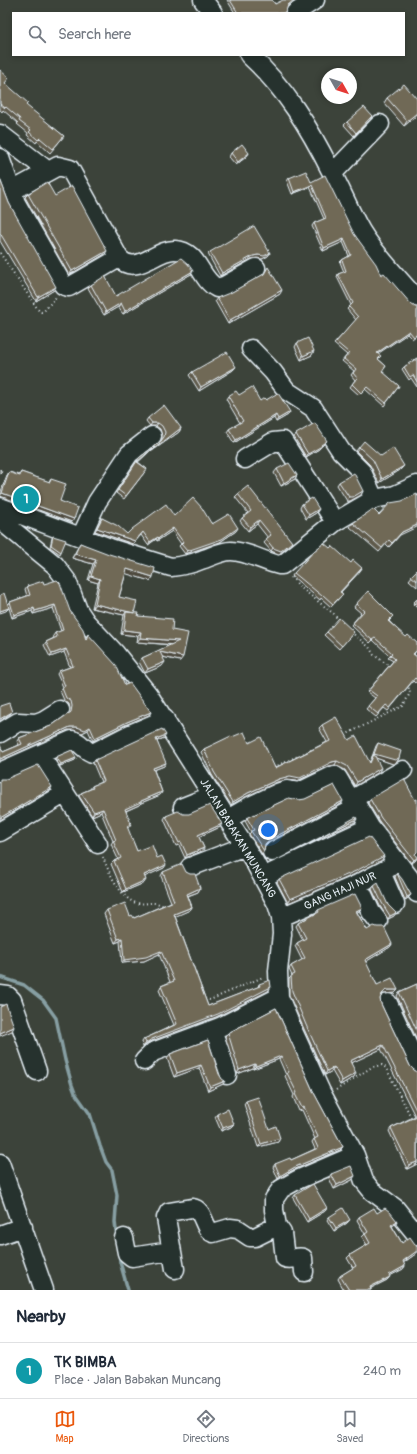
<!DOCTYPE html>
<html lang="en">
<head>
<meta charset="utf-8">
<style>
  :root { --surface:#fff; --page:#f2f2f3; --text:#1f2937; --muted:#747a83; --line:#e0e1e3; --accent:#ea580c }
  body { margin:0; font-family:Pangolin,sans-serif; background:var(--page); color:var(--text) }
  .compass { position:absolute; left:321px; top:68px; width:36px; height:36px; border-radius:50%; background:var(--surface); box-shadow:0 2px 6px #0003; rotate:129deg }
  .you { position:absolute; left:268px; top:830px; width:14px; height:14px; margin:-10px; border:3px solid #fff; border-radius:50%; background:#1a73e8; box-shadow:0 0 0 6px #1a73e833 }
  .badge { display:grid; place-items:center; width:26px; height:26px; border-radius:50%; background:var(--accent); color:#fff; font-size:13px; font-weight:700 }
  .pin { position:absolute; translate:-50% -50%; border:2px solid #fff; box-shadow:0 1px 4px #0006 }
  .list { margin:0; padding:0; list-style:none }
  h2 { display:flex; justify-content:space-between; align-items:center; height:52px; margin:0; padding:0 16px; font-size:17px }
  h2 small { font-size:13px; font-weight:400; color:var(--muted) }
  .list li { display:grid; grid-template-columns:26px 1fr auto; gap:12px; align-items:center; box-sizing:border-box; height:56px; padding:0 16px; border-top:1px solid var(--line) }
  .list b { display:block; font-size:15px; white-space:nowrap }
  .list p { margin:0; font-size:13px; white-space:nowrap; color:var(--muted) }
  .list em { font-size:13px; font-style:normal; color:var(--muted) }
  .icon { flex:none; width:22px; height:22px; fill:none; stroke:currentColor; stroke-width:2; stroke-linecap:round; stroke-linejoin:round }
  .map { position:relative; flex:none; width:417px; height:1290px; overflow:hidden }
  .search { position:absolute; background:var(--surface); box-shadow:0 2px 6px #0003; left:12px; right:12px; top:12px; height:44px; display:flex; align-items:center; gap:10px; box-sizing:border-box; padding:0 14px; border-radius:0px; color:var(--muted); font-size:15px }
  .sheet { height:108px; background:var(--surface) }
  nav { display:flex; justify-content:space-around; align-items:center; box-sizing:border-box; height:56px; border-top:1px solid var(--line); background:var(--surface); font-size:11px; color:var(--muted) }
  nav a { display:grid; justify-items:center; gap:2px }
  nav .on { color:var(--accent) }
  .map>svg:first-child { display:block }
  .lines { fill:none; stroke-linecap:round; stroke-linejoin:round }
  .stream { stroke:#879fa3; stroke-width:3.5 }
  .minor-casing { stroke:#e8f1f8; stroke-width:21 }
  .path { stroke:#e8f1f8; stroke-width:2; stroke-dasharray:1 3; stroke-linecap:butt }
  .minor { stroke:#26332d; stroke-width:18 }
  .wall { fill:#5f5a4b; stroke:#e8f1f8 }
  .shaded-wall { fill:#4e4a3d; stroke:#e8f1f8 }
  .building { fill:#6f6957; stroke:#e8f1f8 }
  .labels { text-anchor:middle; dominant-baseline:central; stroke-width:4; stroke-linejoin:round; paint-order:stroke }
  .street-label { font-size:11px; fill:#e8f1f8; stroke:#26332d }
</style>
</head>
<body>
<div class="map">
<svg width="417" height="1290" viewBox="0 0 417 1290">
  <rect width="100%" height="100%" fill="#3c433a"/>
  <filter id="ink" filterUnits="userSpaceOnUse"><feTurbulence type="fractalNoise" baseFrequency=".025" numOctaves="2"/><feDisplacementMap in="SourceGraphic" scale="8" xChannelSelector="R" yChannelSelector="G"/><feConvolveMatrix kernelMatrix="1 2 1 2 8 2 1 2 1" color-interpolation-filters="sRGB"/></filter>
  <g filter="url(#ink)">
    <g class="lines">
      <path class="stream" d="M0 977 24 985 43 1000 56 1018 65 1060 72 1085 75 1093 90 1114 100 1146 106 1162 112 1170 117 1195 115 1222 117 1238
        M119 1252 120 1262 128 1290"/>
      <g class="minor-casing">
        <path id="minor" d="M203 0 213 13
          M295 13 315 0
          M249 55C286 89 309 127 331 171 342 191 350 212 361 231 376 256 398 277 417 300
          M0 134 48 171
          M0 158 16 203 63 285 65 286 69 287 119 258
          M333 173 380 124
          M12 191 58 166 70 169 119 258C136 277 156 249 175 250 199 251 199 279 217 288L224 286 256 268
          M251 349 273 372 287 391 313 408 341 451 362 472 374 499
          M245 459 273 442 283 441 335 522
          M0 507 110 548 171 567C181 566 192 564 201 560 211 557 221 551 231 551 246 551 265 562 279 565H282L335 522 374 499 395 495 417 485
          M0 520 55 565 67 581 78 610 86 622 116 654 148 694 254 861 277 904 281 917 282 934 278 971 279 997 294 1033 321 1092 355 1155 364 1181 372 1191 395 1208 417 1235
          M81 537 97 502 129 454 152 436
          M0 733 18 722 36 723 44 720 60 710
          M40 755 98 844
          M0 772 72 740C81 741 84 751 93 753L130 734 165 719
          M351 800 403 770
          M183 807 213 795
          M228 819 250 806 280 792 286 790 299 792 334 775 338 778 351 800 358 807 370 827 409 877 417 893
          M0 832 64 794
          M272 852 358 807
          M190 867 245 846
          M381 872 395 904
          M263 877 370 827
          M358 884 371 912 378 921
          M281 917 358 884 398 863
          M0 995 8 996 12 1000 37 1071
          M388 1003 417 1065
          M212 1030 222 1057 227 1075
          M144 1061 153 1052 220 1027 279 997
          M0 1163 44 1290
          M0 1235 23 1227
          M124 1238 127 1253 132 1257 170 1251
          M175 1269 166 1218 169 1212 192 1208C205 1210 202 1228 213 1233L230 1228 238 1229 250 1237H255L277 1226
          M304 1272 303 1258C297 1256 291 1261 285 1258L282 1233 277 1226 274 1210V1199L281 1189 297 1180 355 1155"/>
      </g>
      <path class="path" d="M0 253 39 311 41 312 44 311 57 296
        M291 577 301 588 334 614 339 621
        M351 632 369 647 374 655 391 667
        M345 735 403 706 410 693 408 685
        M274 767 311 750
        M103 857C108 871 122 901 137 903 149 905 152 900 164 906
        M205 999 210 1000 263 977
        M336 1090 372 1067 382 1065 386 1068 412 1119"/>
      <use href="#minor" class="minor"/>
    </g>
    <path class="wall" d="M227 0H272L275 4 295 0 287 7 286 11 285 13H235Z
      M0 70 5 84 26 106 64 136 50 153 37 141 36 143 27 135 28 133 17 124 18 123 3 110 2 112 0 110Z
      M387 98 417 99V115L404 126 384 103Z
      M372 116 370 120 354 136 344 125 347 122Z
      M231 153H249L247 156 236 165 229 157Z
      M289 178 311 182 354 234 381 275 411 304 415 307H417V335L412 339 407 334 378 353V359L386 366 382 372 399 386 384 406 365 389 359 395 350 387 355 380 351 375 354 371 342 361 347 355 334 344 356 320 347 309 351 305 337 277 338 274 344 272 340 262 342 260 349 256 343 242 323 251 312 226 314 223 324 219 310 187 292 194 287 181Z
      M0 179 9 203 54 290 36 301 0 241Z
      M28 194 55 196 105 254 69 275 25 197Z
      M210 252 270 253 268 256 262 259 257 258 251 259 220 276 208 254Z
      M193 271 191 274 123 314 118 307 104 315 88 288 91 285 116 296Z
      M280 294 228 324 215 301 217 298Z
      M297 343 312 355 301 360 295 347Z
      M417 358V387L411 378 409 380 402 369 404 367Z
      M236 367 233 370 199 391 189 375 192 372Z
      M239 395 260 401 266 400 290 412 288 415 276 422 274 418 234 443 227 432 229 429 240 423 226 399 228 396Z
      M148 418 181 428 179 432 152 451 151 450 138 462 147 469 124 499 116 493 139 458 162 440V435L160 429 156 426H150L146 421Z
      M296 434 327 441 319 449 306 457 294 437Z
      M359 447 381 456 404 466 400 470 379 483 370 465 356 451Z
      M277 469 297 475 295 479 281 486 274 473Z
      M9 472 19 475 21 472 49 482 51 479 60 501 72 522 0 496V494L7 475Z
      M339 482 363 491 361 495 350 501H347L337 485Z
      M238 494 292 542 290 545 279 554 271 551 264 543 268 538 257 524 248 531 240 521 242 518 248 513 235 497Z
      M302 504 319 509 316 513 306 519 300 508Z
      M174 516 211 523 236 531 220 542 185 554 179 546 181 544 172 531 157 541 156 539 148 545 141 535 133 544 95 531 102 518 127 534Z
      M353 523 400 535 389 547 386 544 379 552 350 527Z
      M53 536 61 552 60 554 50 547 52 538Z
      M80 543 153 577 150 581 126 573 119 597 134 613 138 616 172 630 180 661 163 657 162 666 145 673 139 662 142 658 171 645 137 642 138 636 121 634 124 615 92 608 98 583 88 580 93 564 72 558 78 547Z
      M330 548 360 571 341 592 343 594 331 607 321 598 320 600 292 576 294 573Z
      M417 570V587L409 580Z
      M44 584 70 611 86 637 88 634 125 685 151 712 149 715 125 725 93 741 88 730 82 733 74 730H68L3 752 19 745 17 741 19 738 51 726 69 713 70 709 69 704 64 700 60 691 63 687 57 674 59 671 70 667 64 652 50 657 44 645 46 642 54 638 53 636 55 633 61 631 53 608 33 614 32 611 12 618 9 608 6 611 8 605 10 602 27 596 25 589 27 586Z
      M417 599V608L413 604Z
      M356 604 391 619 389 621 417 650 414 654 417 657V681L415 683 413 681 388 711 384 708 376 717 366 709 375 698 367 692 393 661 388 658 390 656 373 640 370 643 351 625 361 613 354 607Z
      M327 632H354L339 649 324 635Z
      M322 725 349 740 370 762 376 746 378 743 399 758 397 762 393 764 376 758 379 772 355 786 345 770 335 765 329 766 297 781 287 780 277 782 245 797 231 805 212 775 201 752 204 749 232 737 249 743 275 768 327 742 319 728Z
      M164 738 157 741 164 766 154 770 162 792 160 795 141 803 139 805 126 811 131 824 129 827 127 828 137 851 157 858 164 868 145 876 144 883 123 892 111 864 114 861 118 859 111 844 113 841 101 812 92 816 79 796 81 793 90 789 92 786 101 782 93 763 95 760Z
      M56 757 76 758 75 760 60 766 55 759Z
      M370 799 415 855 417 858 415 861 411 863 379 821 368 803Z
      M299 800 343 801 341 804 267 843 265 845 264 851 262 854 249 834 251 832 245 821 247 818Z
      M183 814 220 827 199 837 204 848 202 851 185 858 179 845 176 846 164 819 166 816Z
      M384 856 382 860 353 875 288 903 277 882 279 879Z
      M163 872H186L200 888 198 892 188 896 192 907 190 910 175 916 208 1006 258 987 259 984 268 991 216 1017 149 1042 143 1047 142 1042 144 1039 174 1025 159 990 161 986 170 982 159 954 144 961 122 963 120 941 115 943 104 914 107 910 130 916 134 918 171 902 161 876Z
      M397 873 411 895 408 898 405 900 395 877Z
      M374 886 388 905 394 916 388 919 380 906 372 889Z
      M362 908 359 911 357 912 367 930 392 944 390 947 365 962 377 985 395 993 383 994 381 996 380 999 381 1004 410 1066 414 1070 417 1072V1164L407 1169 389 1131 391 1128 415 1116 381 1049 351 1063 354 1077 340 1085 332 1071 325 1075 304 1029 289 995V979L292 976 289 969 291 966 302 960 295 946 297 943 303 940 296 926 298 923 316 913 318 910Z
      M417 984V1040L397 996 399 992Z
      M276 1008 314 1093 343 1147 340 1150 293 1170 278 1179 273 1167 275 1164 291 1160 315 1149 312 1142 314 1139H315L302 1110 299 1111 293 1097 294 1095 285 1076 286 1075 279 1059 253 1069V1068L237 1074 225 1036 228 1033Z
      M208 1040 223 1084 208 1091 199 1068 174 1077 167 1058 170 1054Z
      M246 1101 269 1129 280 1138 278 1142 258 1147 244 1104Z
      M217 1114 231 1127 221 1131 215 1117Z
      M331 1174 352 1180 334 1189 329 1178Z
      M295 1195 327 1208 325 1211 307 1222 293 1198Z
      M377 1213 397 1221 395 1224 392 1226 402 1243 417 1247V1253L403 1263 405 1266 403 1269 389 1276 387 1280 371 1288V1290H344L338 1279 340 1276 353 1268 347 1258 350 1255 367 1245 362 1237 365 1234 357 1220 359 1217Z
      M329 1217 350 1220 347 1223 334 1231 327 1220Z"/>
    <path class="shaded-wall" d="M417 113V115L404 126 407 121Z
      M372 116 370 120 354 136 356 133Z
      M249 153 247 156 236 165 238 162Z
      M312 185 310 187 292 194 294 192Z
      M344 239 343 242 323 251 324 248Z
      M107 251 105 254 69 275 72 271Z
      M270 253 268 256 262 259 257 258 251 259 220 276 222 273 253 256Z
      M193 271 191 274 123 314 125 311Z
      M56 287 54 290 36 301 38 297Z
      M282 290 280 294 228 324 230 320Z
      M121 303 118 307 104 315 106 312Z
      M409 331 407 334 376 355 377 353Z
      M314 351 312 355 301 360 303 356Z
      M236 367 233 370 199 391 201 387Z
      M290 412 288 415 276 422 278 419Z
      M276 415 274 418 234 443 236 440Z
      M152 423H158L156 426H150Z
      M181 428 179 432 152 451 155 448Z
      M327 441 319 449 306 457 308 454Z
      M154 447 151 450 135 465 137 462Z
      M404 466 400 470 379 483 382 479Z
      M297 475 295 479 281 486 284 483Z
      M363 491 361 495 350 501H347L349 497Z
      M2 493 74 519 72 522 0 496Z
      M319 509 316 513 306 519 309 515Z
      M259 520 257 524 248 531 250 527Z
      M417 525V527L400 535 389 547 402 532Z
      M97 528 135 541 143 532 133 544 95 531Z
      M173 528 172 531 157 541 159 538Z
      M238 528 236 531 220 542 185 554 187 551Z
      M158 537 156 539 148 545 150 542Z
      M292 542 290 545 279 554 271 551 273 548Z
      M75 554 96 560 93 564 72 558Z
      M362 568 360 571 338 595 340 592Z
      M127 569 153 577 150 581 124 573Z
      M91 576 100 579 98 583 88 580Z
      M95 604 134 613 126 612 124 615 92 608Z
      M55 605 53 608 33 614 35 611Z
      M9 608 6 611 0 613V611Z
      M34 608 32 611 12 618 14 615Z
      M124 630 141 632 138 636 121 634Z
      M140 638 179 641 176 645 137 642Z
      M66 649 64 652 50 657 52 654Z
      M160 652 183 657 180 661 158 656Z
      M165 662 162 666 145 673 148 669Z
      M12 712 10 714 0 721V719Z
      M151 712 149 715 125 725 93 741 95 738 127 722Z
      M70 727H90L88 730 82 733 74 730H68L0 761V759Z
      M166 735 164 738 154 742 156 739Z
      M374 754 372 757 374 754 399 758 397 762 393 764 373 757Z
      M76 758 75 760 60 766 61 764Z
      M337 761 335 765 329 766 297 781 287 780 277 782 245 797 231 805 233 802 248 793 279 779 332 762Z
      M166 763 164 766 151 771 153 768Z
      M381 768 379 772 355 786 357 782Z
      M52 787 50 790 0 820V818Z
      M162 792 160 795 141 803 139 805 123 812 125 809 141 801Z
      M343 801 341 804 267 843 263 847 269 840Z
      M103 809 101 812 92 816 94 812Z
      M357 819 355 822 319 839 322 836Z
      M222 824 220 827 196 838 198 835Z
      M204 848 202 851 185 858 187 855Z
      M384 856 382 860 353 875 288 903 290 899Z
      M417 858 415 861 411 863 414 860Z
      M166 865 164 868 142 878 144 875Z
      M146 880 144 883 123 892 126 889Z
      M200 888 198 892 184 897 187 894Z
      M411 895 408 898 405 900 407 897Z
      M192 907 190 910 172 918 174 914Z
      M362 908 359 911 354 914 356 911Z
      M396 913 394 916 388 919 390 916Z
      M122 938 120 941 115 943 118 939Z
      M392 944 390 947 362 964 365 960Z
      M161 951 159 954 144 961 122 963 124 960Z
      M271 987 268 991 216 1017 149 1042 143 1047 146 1043 152 1039Z
      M386 990H398L395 993 383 994 379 997Z
      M14 1027 12 1031 0 1036V1033Z
      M383 1045 381 1049 347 1065 350 1061Z
      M281 1056 279 1059 253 1069 256 1066Z
      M255 1064 253 1068 237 1074 239 1070Z
      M201 1065 199 1068 174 1077 177 1073Z
      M334 1067 332 1071 325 1075 327 1071Z
      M356 1073 354 1077 340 1085 342 1081Z
      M225 1081 223 1084 208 1091 210 1087Z
      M234 1124 231 1127 221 1131 223 1128Z
      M280 1138 278 1142 258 1147 261 1144Z
      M343 1147 340 1150 293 1170 278 1179 280 1176 295 1167Z
      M417 1162V1164L407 1169 409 1165Z
      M355 1176 352 1180 334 1189 337 1185Z
      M327 1208 325 1211 307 1222 309 1219Z
      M350 1220 347 1223 334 1231 336 1228Z
      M397 1221 395 1224 389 1228 391 1225Z
      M417 1251V1253L400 1265 403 1261Z
      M405 1266 403 1269 386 1278 389 1275Z
      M390 1277 387 1280 367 1290 370 1287Z"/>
    <path class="building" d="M230 0H272L275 4 283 0H294L288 5 286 11 283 13H238Z
      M0 70 9 78 5 83 28 103 26 105 64 136 53 149 40 138 38 140 29 132 31 130 19 121 20 119 6 107 5 108 0 104Z
      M404 84 417 99V113L407 121 387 98Z
      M364 107 372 116 356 133 347 122Z
      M242 144 249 153 238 162 231 153Z
      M306 171 311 182 325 175 354 234 376 264 381 275 384 273 411 304 415 307H417V334L414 337 409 331 377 353 381 356 378 359 386 366 382 371 399 386 386 403 367 387 361 393 352 384 357 378 353 373 356 369 344 359 349 353 336 342 358 317 349 307 353 303 338 274 346 271 342 260 351 255 344 239 324 248 314 223 326 218 312 185 294 192 289 178Z
      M0 179 9 203 56 287 38 297 0 233Z
      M47 182 55 196 72 186 107 251 72 271 28 194Z
      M254 226 270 253 264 256 258 255 253 256 222 273 210 252Z
      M181 258 188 264 193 271 125 311 121 303 106 312 91 285 105 276 116 296Z
      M268 267 282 290 230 320 217 298 232 292 264 274Z
      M308 338 314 351 303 356 297 343Z
      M227 352 236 367 201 387 192 372Z
      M417 358V382L413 375 410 377 404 367Z
      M252 387 260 401 264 398 266 400 278 393 290 412 278 419 276 415 236 440 229 429 243 421 228 396 236 391 239 395Z
      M164 405 181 428 155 448 154 447 137 462 147 469 126 496 118 490 139 458 161 441 164 437 165 432 162 426 158 423H152L148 418Z
      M315 423 327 441 321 445 322 446 308 454 296 434Z
      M364 441 381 456 393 448 404 466 382 479 373 460 359 447Z
      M289 463 297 475 284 483 277 469Z
      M0 469 2 472 0 474Z
      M9 472 20 476 21 472 50 482 51 479 66 484 60 501 78 508 74 519 2 493Z
      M354 473 363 491 353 497H349L339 482Z
      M248 486 292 542 281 551 273 548 266 539 271 535 259 520 250 527 242 518 251 511 238 494Z
      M417 494V525L402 532 392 543 389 540 382 548 353 523 373 509 379 515 390 503 402 501Z
      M193 498 202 508 211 523 212 524 229 514 238 528 222 539 187 551 181 544 183 542 173 528 159 538 158 537 150 542 143 532 135 541 97 528 102 518 118 526 127 534 132 529 166 504 174 516Z
      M312 498 319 509 309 515 302 504Z
      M53 536 66 540 61 552 51 545Z
      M80 543 109 554 155 568 153 577 127 569 119 597 137 601 134 613 95 604 100 579 91 576 96 560 75 554Z
      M324 543 330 548 332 546 351 563 353 560 362 568 340 592 343 594 333 604 323 595 322 596 294 573 314 551Z
      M417 570V581L411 576Z
      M57 580 60 583 70 611 83 629 86 640 88 634 116 665 125 685 130 683 151 712 127 722 95 738 90 727 85 730 77 727H70L0 759V745L3 752 22 744 19 738 51 726 71 712 72 706 71 701 66 698 62 688 65 686 59 671 73 666 66 649 52 654 46 642 57 637 55 633 63 630 55 605 35 611 34 608 14 615 10 602 30 595 27 586 43 581 44 584Z
      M368 591 393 616 388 621 406 637 408 635 417 643V650L413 654 417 657V680L415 678 390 708 386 705 378 714 368 706 377 696 369 690 395 659 390 655 392 653 375 638 372 640 353 623 364 611 356 604Z
      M4 593 9 608 0 611V595Z
      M417 599V605L414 602Z
      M126 612 139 613 138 616 173 619 172 630 188 633 183 657 160 652 165 662 148 669 142 658 179 641 140 638 141 632 124 630Z
      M339 618 354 632 342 646 327 632Z
      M9 703 12 712 0 719V706Z
      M336 717 349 740 356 736 370 763 374 754 381 768 357 782 347 766 337 761 332 762 300 778 290 776 279 779 248 793 233 802 214 772 204 749 231 736 232 737 244 732 249 743 261 737 275 768 330 741 322 725Z
      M162 729 166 735 156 739 166 763 153 768 162 792 141 801V802L125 809 131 824 127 826 137 851 152 845 157 858 162 856 166 865 144 875 146 880 126 889 114 861 121 858 113 841 116 840 103 809 94 812 81 793 93 788 92 786 104 781 95 760Z
      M378 743 401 751 399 758 395 760 374 754Z
      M72 750 76 758 61 764 56 757Z
      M38 765 52 787 0 818V779H6Z
      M404 779 415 800 417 799V852L415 854 417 858 414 860 381 818 370 799Z
      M334 785 343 801 269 840 265 844 264 851 251 831 254 830 247 818 289 798 299 800 305 799Z
      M210 805 222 824 198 835 204 848 187 855 181 842 179 843 166 816 178 811 183 814H189Z
      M356 817 357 819 322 836Z
      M369 837 384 856 356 871 290 899 279 879Z
      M182 864 186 872 190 874H195L200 888 187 894 192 907 174 914 208 1006 260 986 259 984 270 980 271 987 218 1014 152 1039 146 1043 144 1039 177 1024 161 986 174 981 161 951 146 957 124 960 122 938 118 939 107 910 125 903 130 916 132 915 134 918 174 901 163 872Z
      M397 873 402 879 411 895 407 897Z
      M378 883 388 905 396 913 390 916 382 903 374 886Z
      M355 894 362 908 356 911 367 930 374 926 377 927H384L392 944 365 960 377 985 392 978 398 990H386L382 994 380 999 381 1004 410 1066 414 1070 417 1072V1112L383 1045 350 1061 356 1073 342 1081 334 1067 327 1071 306 1025 292 991 291 976 295 974 291 966 305 958 297 943 306 938 298 923 319 912 318 910Z
      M417 984V1031L399 992Z
      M6 1004 14 1027 0 1033V1007Z
      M276 1008 314 1093 343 1147 295 1167 280 1176 275 1164 290 1158 291 1160 318 1148 314 1139 318 1137 304 1107 302 1108 295 1094 297 1093 287 1073 289 1072 281 1056 256 1066 255 1064 239 1070 228 1033Z
      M208 1040 219 1074 222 1079 225 1081 210 1087 201 1065 177 1073 170 1054Z
      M258 1097 269 1129 276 1126 280 1138 261 1144 246 1101Z
      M228 1109 234 1124 223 1128 217 1114Z
      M417 1116V1162L409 1165 391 1128Z
      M351 1166 355 1176 337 1185 331 1174Z
      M313 1184 327 1208 309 1219 295 1195Z
      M343 1208 350 1220 336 1228 329 1217Z
      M374 1208 377 1213 385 1208 390 1212 397 1221 391 1225 402 1243 410 1237 417 1247V1251L403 1261 405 1266 389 1275 390 1277 370 1287 371 1290H349L340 1276 356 1266 350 1255 370 1243 365 1234 368 1232 359 1217Z"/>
  </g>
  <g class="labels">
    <g class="street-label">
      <text transform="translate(238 838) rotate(59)">JALAN BABAKAN MUNCANG</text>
      <text transform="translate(340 891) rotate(-24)">GANG HAJI NUR</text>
    </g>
  </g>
</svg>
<svg class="compass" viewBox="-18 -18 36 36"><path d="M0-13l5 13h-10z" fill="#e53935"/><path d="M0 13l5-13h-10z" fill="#747a83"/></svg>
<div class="you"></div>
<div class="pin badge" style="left:26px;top:499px;background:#0f9aa8">1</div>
<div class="search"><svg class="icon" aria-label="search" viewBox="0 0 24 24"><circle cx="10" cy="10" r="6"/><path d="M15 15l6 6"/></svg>Search here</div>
</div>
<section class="sheet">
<h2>Nearby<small></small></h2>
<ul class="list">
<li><span class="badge" style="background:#0f9aa8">1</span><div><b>TK BIMBA</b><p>Place · Jalan Babakan Muncang</p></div><em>240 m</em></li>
</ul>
</section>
<nav>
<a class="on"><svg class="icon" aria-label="map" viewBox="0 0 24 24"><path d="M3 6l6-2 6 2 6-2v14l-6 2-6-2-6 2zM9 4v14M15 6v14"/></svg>Map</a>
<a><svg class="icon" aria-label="directions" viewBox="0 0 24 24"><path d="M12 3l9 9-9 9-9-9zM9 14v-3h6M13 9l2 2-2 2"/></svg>Directions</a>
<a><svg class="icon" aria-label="saved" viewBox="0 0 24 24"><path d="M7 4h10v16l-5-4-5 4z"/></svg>Saved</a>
</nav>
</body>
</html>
